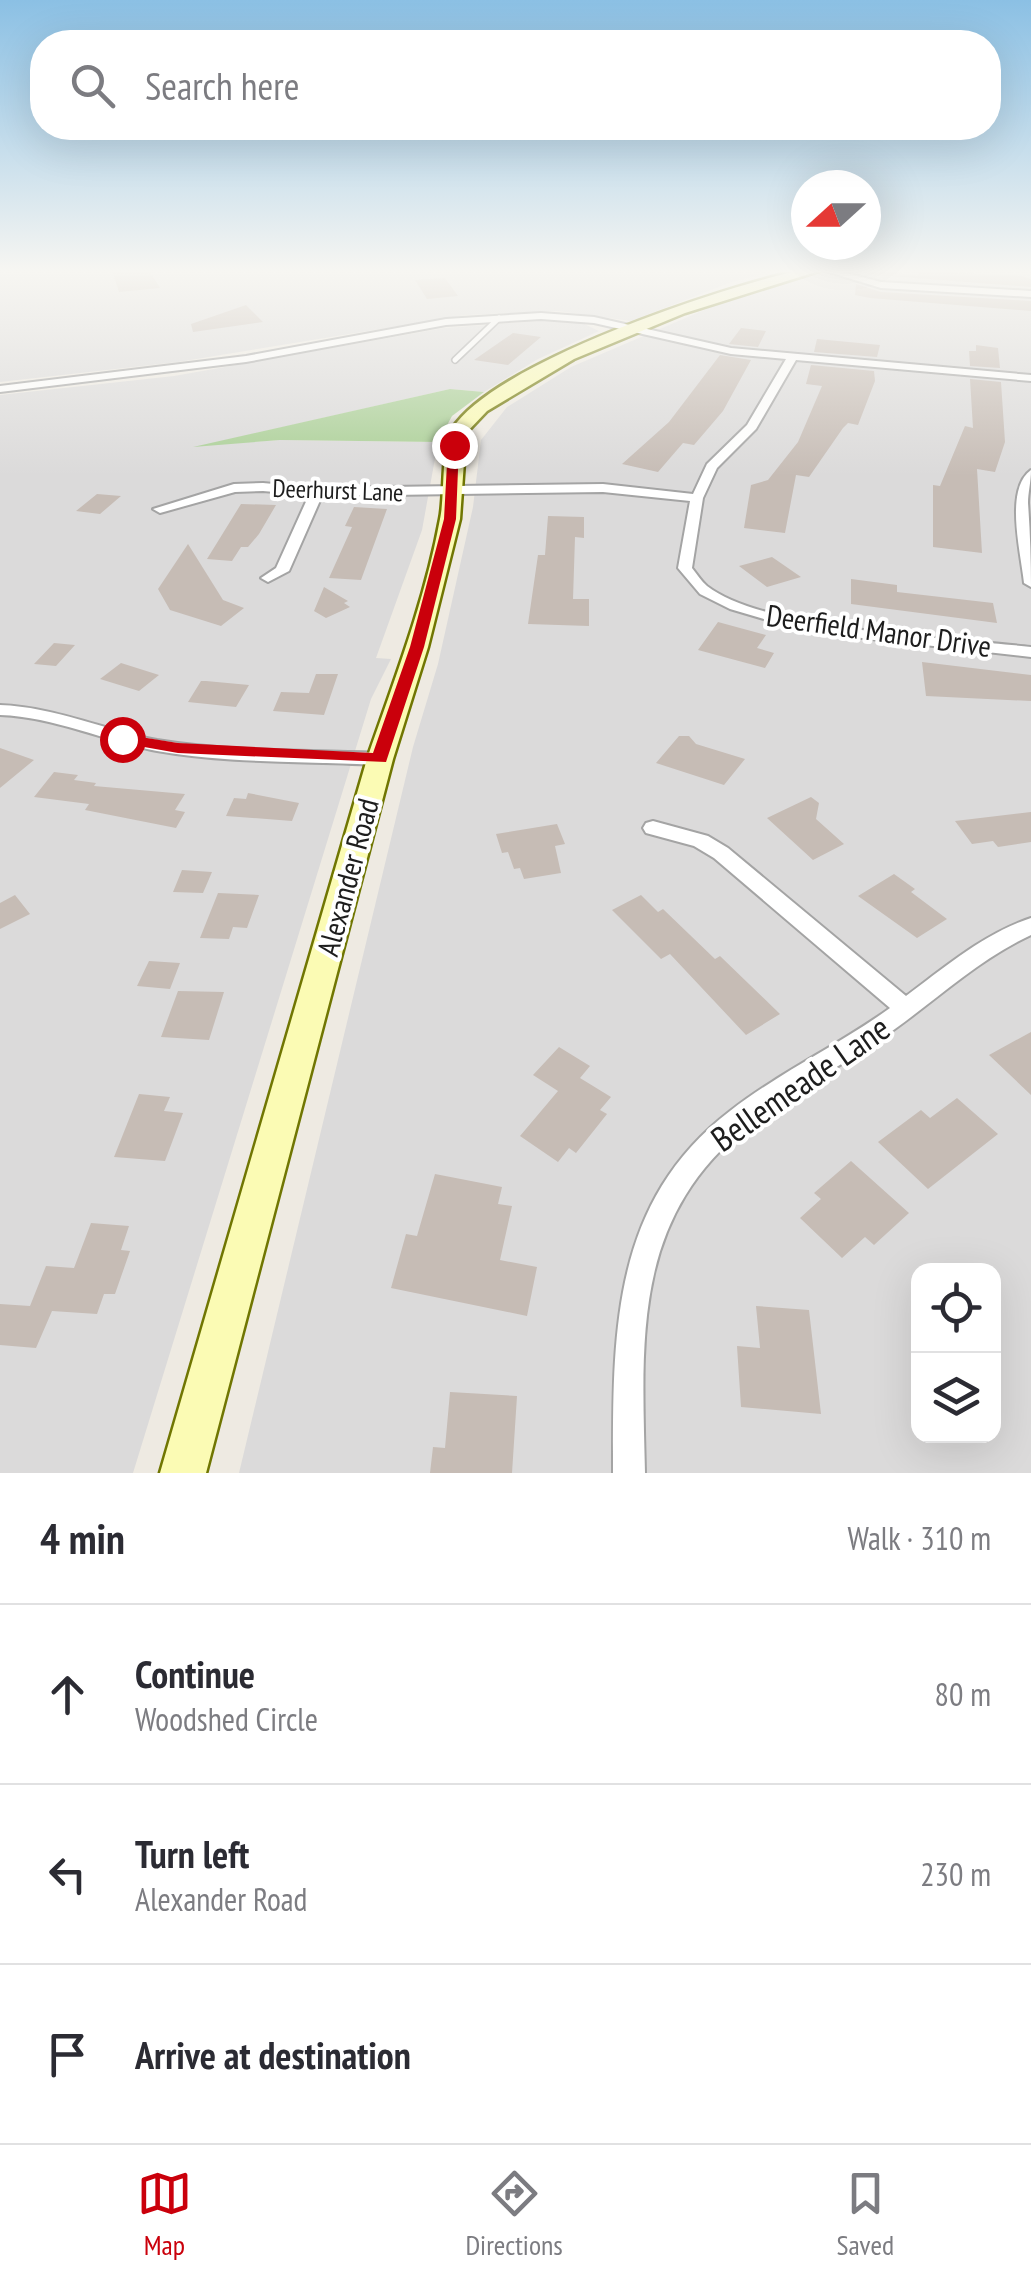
<!DOCTYPE html>
<html lang="en">
<head>
<meta charset="utf-8">
<style>
  :root { --surface:#fff; --page:#f7f7f7; --text:#2b2b33; --muted:#7c7c81; --line:#e1e1e2; --accent:#ca000b }
  body { margin:0; font-family:"PT Sans Narrow",sans-serif; background:var(--page); color:var(--text) }
  .controls { position:absolute; right:30px; bottom:30px; display:grid; overflow:hidden; border-radius:20px; box-shadow:0 10px 40px #0002 }
  .controls button { width:90px; height:90px; display:grid; place-items:center; padding:0; border:0; border-bottom:2px solid var(--line); background:var(--surface); color:var(--text); font:50px sans-serif }
  .compass { position:absolute; left:791px; top:170px; width:90px; height:90px; border-radius:50%; background:var(--surface); box-shadow:0 10px 40px #0002; rotate:249deg }
  .stop { position:absolute; width:30px; height:30px; margin:-22px; border:8px solid #ca000b; border-radius:50%; background:#fff }
  .stop.end { background:#ca000b; border-color:#fff; box-shadow:0 2px 10px #0008 }
  .list { margin:0; padding:0; list-style:none }
  h2 { display:flex; justify-content:space-between; align-items:center; height:130px; margin:0; padding:0 40px; font-size:42px }
  h2 small { font-size:32px; font-weight:400; color:var(--muted) }
  .list li { display:grid; grid-template-columns:65px 1fr auto; gap:30px; align-items:center; box-sizing:border-box; height:180px; padding:0 40px; border-top:2px solid var(--line) }
  .list b { display:block; font-size:38px; white-space:nowrap }
  .list p { margin:0; font-size:32px; white-space:nowrap; color:var(--muted) }
  .list em { font-size:32px; font-style:normal; color:var(--muted) }
  .icon { flex:none; width:55px; height:55px; fill:none; stroke:currentColor; stroke-width:2; stroke-linecap:round; stroke-linejoin:round }
  .map { position:relative; flex:none; width:1031px; height:1473px; overflow:hidden }
  .search { position:absolute; background:var(--surface); box-shadow:0 10px 40px #0002; left:30px; right:30px; top:30px; height:110px; display:flex; align-items:center; gap:25px; box-sizing:border-box; padding:0 35px; border-radius:40px; color:var(--muted); font-size:38px }
  .sheet { height:670px; background:var(--surface) }
  nav { display:flex; justify-content:space-around; align-items:center; box-sizing:border-box; height:140px; border-top:2px solid var(--line); background:var(--surface); font-size:28px; color:var(--muted) }
  nav a { display:grid; justify-items:center; gap:5px }
  nav .on { color:var(--accent) }
  .map>svg:first-child { display:block }
  .residential { fill:#dbdada; fill-rule:evenodd }
  .forest { fill:#aacf96 }
  .building { fill:#c6bcb5 }
  .lines { fill:none; stroke-linecap:round; stroke-linejoin:round }
  .lane-casing { stroke:#a4a4a4; stroke-width:8 }
  .street-casing { stroke:#a4a4a4; stroke-width:4 }
  .secondary-casing { stroke:#707602; stroke-width:5 }
  .lane { stroke:#fff; stroke-width:5 }
  .street { fill:#fff; fill-rule:evenodd }
  .secondary { fill:#fbfbb4; fill-rule:evenodd }
  .route { fill:#ca000b }
  .labels { text-anchor:middle; dominant-baseline:central; stroke-width:8; stroke-linejoin:round; paint-order:stroke }
  .far-street-label { font-size:25px; fill:#1d1d1d; stroke:#fff }
  .street-label { font-size:30px; fill:#1d1d1d; stroke:#fff }
  .near-street-label { font-size:35px; fill:#1d1d1d; stroke:#fff }
</style>
</head>
<body>
<div class="map">
<svg width="1031" height="1473" viewBox="0 0 1031 1473">
  <rect width="100%" height="100%" fill="#eeeae2"/>
  <path class="residential" d="M0 270H778L729 283 631 321 557 311 466 315 178 362 0 382Z
    M839 270H1031V1473H239L413 747 438 664 473 507 481 440 507 407 571 367 737 296 781 281ZM918 1270H994V1436H918Z
    M540 321 582 323 599 331 538 359 484 392 450 389 205 445 280 440 438 442 422 530 376 658 391 659 371 699 133 1473H0V395L174 376 444 328Z"/>
  <path class="forest" d="M450 389 484 392 452 416 438 442 280 440 193 447Z"/>
  <path class="building" d="M112 270H149L160 288 119 292Z
    M878 270 918 276V271L1021 276 1031 279V287L864 274Z
    M445 278 458 296 427 299 415 280Z
    M856 284 881 292 1031 301V311L870 298 855 295Z
    M246 305 263 322 193 332 191 324Z
    M741 328 766 331 758 347 729 344Z
    M513 333 541 337 508 365 474 360Z
    M817 339 880 345 877 357 814 352Z
    M976 345 998 348 1000 368 970 366 969 351H976Z
    M720 355 751 360 723 411 694 445 683 443 658 472 622 464 669 422Z
    M811 365 874 371 875 381 858 425 848 423 843 428 809 477 796 475 785 533 744 528 751 485 768 480 798 442 822 386 806 384Z
    M970 379 1001 382 1005 442 995 472 977 469 982 553 933 547V485L940 486 965 426 973 428Z
    M97 494 121 496 100 514 76 511Z
    M241 504 276 505 259 534 248 547H241L232 561 207 559Z
    M354 507 387 509 361 580 329 578 352 527 345 526Z
    M548 516 584 517V538L575 537 573 599H589V626L528 624 538 555H545Z
    M188 544 223 600 244 608 221 626 170 610 158 589Z
    M772 557 801 577 767 587 739 566Z
    M851 579 897 585V592L993 603 997 623 851 604Z
    M324 587 348 601 344 603 350 607 326 618 314 611Z
    M718 622 766 635 757 648 774 653 765 668 698 650Z
    M54 643 75 645 56 666 34 664Z
    M922 662 1031 675V701L926 696Z
    M121 663 159 675 139 691 100 679Z
    M316 674H338L324 715 273 711 281 692 309 693Z
    M201 681H206L249 685 236 707 188 702Z
    M679 736H689L696 744 745 759 724 785 656 763Z
    M0 748 34 760 0 788Z
    M54 772 78 775 74 780 96 783 94 786 185 794 175 810 185 812 176 828 85 810 89 804 34 797Z
    M248 793 299 803 292 821 226 816 234 798 246 799Z
    M811 797 819 803 816 819 844 844 813 860 767 818Z
    M1031 812V842L998 847 993 841 972 844 955 821Z
    M557 824 565 844 555 846 561 873 524 879 520 868 514 869 508 852 502 853 496 834Z
    M182 870 212 872 203 893 173 892Z
    M894 874 915 889 911 892 947 919 917 938 858 896Z
    M218 893 259 895 247 928 233 927 229 939 200 938Z
    M15 895 30 914 0 929V903Z
    M641 895 658 912 663 909 715 959 720 956 780 1014 746 1035 670 954 661 959 612 910Z
    M149 961 180 963 170 989 137 986Z
    M178 991 224 992 209 1040 161 1037Z
    M1031 1032V1095L989 1055Z
    M559 1047 590 1066 580 1078 611 1097 600 1110 607 1114 576 1153 569 1148 558 1162 520 1136 558 1091 533 1075Z
    M139 1094 170 1097 164 1111 183 1113 165 1161 114 1157Z
    M957 1098 998 1134 928 1189 878 1142 921 1110 930 1118Z
    M851 1161 909 1213 874 1245 865 1237 842 1258 800 1218 821 1199 814 1193Z
    M435 1174 502 1187 498 1204 512 1206 500 1260 537 1267 527 1316 391 1288 406 1234 417 1236Z
    M91 1223 129 1226 121 1250 130 1251 115 1294H104L97 1314 52 1311 36 1348 0 1345V1304L30 1306 46 1266 74 1268Z
    M756 1306 809 1310 821 1414 741 1407 737 1346 760 1348Z
    M450 1392 517 1396 512 1473H430L433 1447 445 1448Z"/>
  <g class="lines">
    <g class="lane-casing">
      <path id="lane" d="M455 360 499 318"/>
    </g>
    <g class="street-casing">
      <path id="street" d="M822 270H834L881 282 1031 291V297L881 288Z
        M541 313 594 317 731 348 1031 375V381L796 360 756 429 717 468 703 498 692 568C697 574 701 581 707 586 765 631 954 638 1031 647V657L862 638 767 620 730 609 700 594 678 568 690 501 603 492 322 496 289 571 268 582 261 578 276 568 309 495 263 491 235 492 160 513 153 509 234 484 263 483 317 488 603 484 693 494 707 464 747 425 786 359 731 354 594 323 541 319 446 325 246 362 0 392V386L246 356 446 319Z
        M1031 470C1031 482 1028 493 1028 503 1030 531 1031 559 1031 587L1024 583C1021 553 1004 489 1031 470Z
        M0 705C55 707 104 730 157 740 231 752 306 750 380 753L389 759 380 765C306 761 231 764 157 751 104 741 55 717 0 715Z
        M653 821 708 836 728 848 906 996C945 967 985 933 1031 918V935C975 961 931 1005 882 1038 838 1068 790 1093 748 1126 632 1218 642 1339 645 1473H613C613 1336 610 1203 730 1111 780 1072 839 1045 890 1008L714 858 694 846 646 833 643 828 646 823Z"/>
    </g>
    <g class="secondary-casing">
      <path id="secondary" d="M801 270H822L685 313 574 359 487 411 466 433 460 519 428 647 393 759 206 1473H160L367 759C394 681 425 601 440 519 445 497 441 446 452 429 495 362 723 287 801 270Z"/>
    </g>
    <use href="#lane" class="lane"/>
    <use href="#street" class="street"/>
    <use href="#secondary" class="secondary"/>
  </g>
  <linearGradient id="sky" x2="0" y2="1"><stop stop-color="#8bc0e4"/><stop offset="0.57" stop-color="#f7f6f2"/><stop offset="1" stop-color="#f7f6f2" stop-opacity="0"/></linearGradient>
  <rect width="1031" height="476" fill="url(#sky)"/>
  <path class="route" d="M454 442 459 445 456 519 424 647 386 762 178 753 116 742V735L122 734 178 743 373 753 410 647 444 519 448 445Z"/>
  <g class="labels">
    <g class="far-street-label">
      <text transform="translate(338 490) rotate(2)">Deerhurst Lane</text>
    </g>
    <g class="street-label">
      <text transform="translate(879 630) rotate(8)">Deerfield Manor Drive</text>
      <text transform="translate(347 877) rotate(-75)">Alexander Road</text>
    </g>
    <g class="near-street-label">
      <text transform="translate(800 1083) rotate(-35)">Bellemeade Lane</text>
    </g>
  </g>
</svg>
<div class="controls">
<button><svg class="icon" aria-label="locate" viewBox="0 0 24 24"><circle cx="12" cy="12" r="6"/><path d="M12 2v4M12 18v4M2 12h4M18 12h4"/></svg></button>
<button><svg class="icon" aria-label="layers" viewBox="0 0 24 24"><path d="M12 4l9 5-9 5-9-5zM3 14l9 5 9-5"/></svg></button>
</div>
<svg class="compass" viewBox="-18 -18 36 36"><path d="M0-13l5 13h-10z" fill="#e53935"/><path d="M0 13l5-13h-10z" fill="#7c7c81"/></svg>
<div class="stop" style="left:122px;top:739px"></div>
<div class="stop end" style="left:454px;top:445px"></div>
<div class="search"><svg class="icon" aria-label="search" viewBox="0 0 24 24"><circle cx="10" cy="10" r="6"/><path d="M15 15l6 6"/></svg>Search here</div>
</div>
<section class="sheet">
<h2>4 min<small>Walk · 310 m</small></h2>
<ul class="list">
<li><svg class="icon" aria-label="ahead" viewBox="0 0 24 24"><path d="M12 20V5M6 11l6-6 6 6"/></svg><div><b>Continue</b><p>Woodshed Circle</p></div><em>80 m</em></li>
<li><svg class="icon" aria-label="left" viewBox="0 0 24 24"><path d="M17 20v-9H6M10 6l-5 5 5 5"/></svg><div><b>Turn left</b><p>Alexander Road</p></div><em>230 m</em></li>
<li><svg class="icon" aria-label="arrive" viewBox="0 0 24 24"><path d="M6 21V4h12l-3 4 3 4H6"/></svg><div><b>Arrive at destination</b></div></li>
</ul>
</section>
<nav>
<a class="on"><svg class="icon" aria-label="map" viewBox="0 0 24 24"><path d="M3 6l6-2 6 2 6-2v14l-6 2-6-2-6 2zM9 4v14M15 6v14"/></svg>Map</a>
<a><svg class="icon" aria-label="directions" viewBox="0 0 24 24"><path d="M12 3l9 9-9 9-9-9zM9 14v-3h6M13 9l2 2-2 2"/></svg>Directions</a>
<a><svg class="icon" aria-label="saved" viewBox="0 0 24 24"><path d="M7 4h10v16l-5-4-5 4z"/></svg>Saved</a>
</nav>
</body>
</html>
